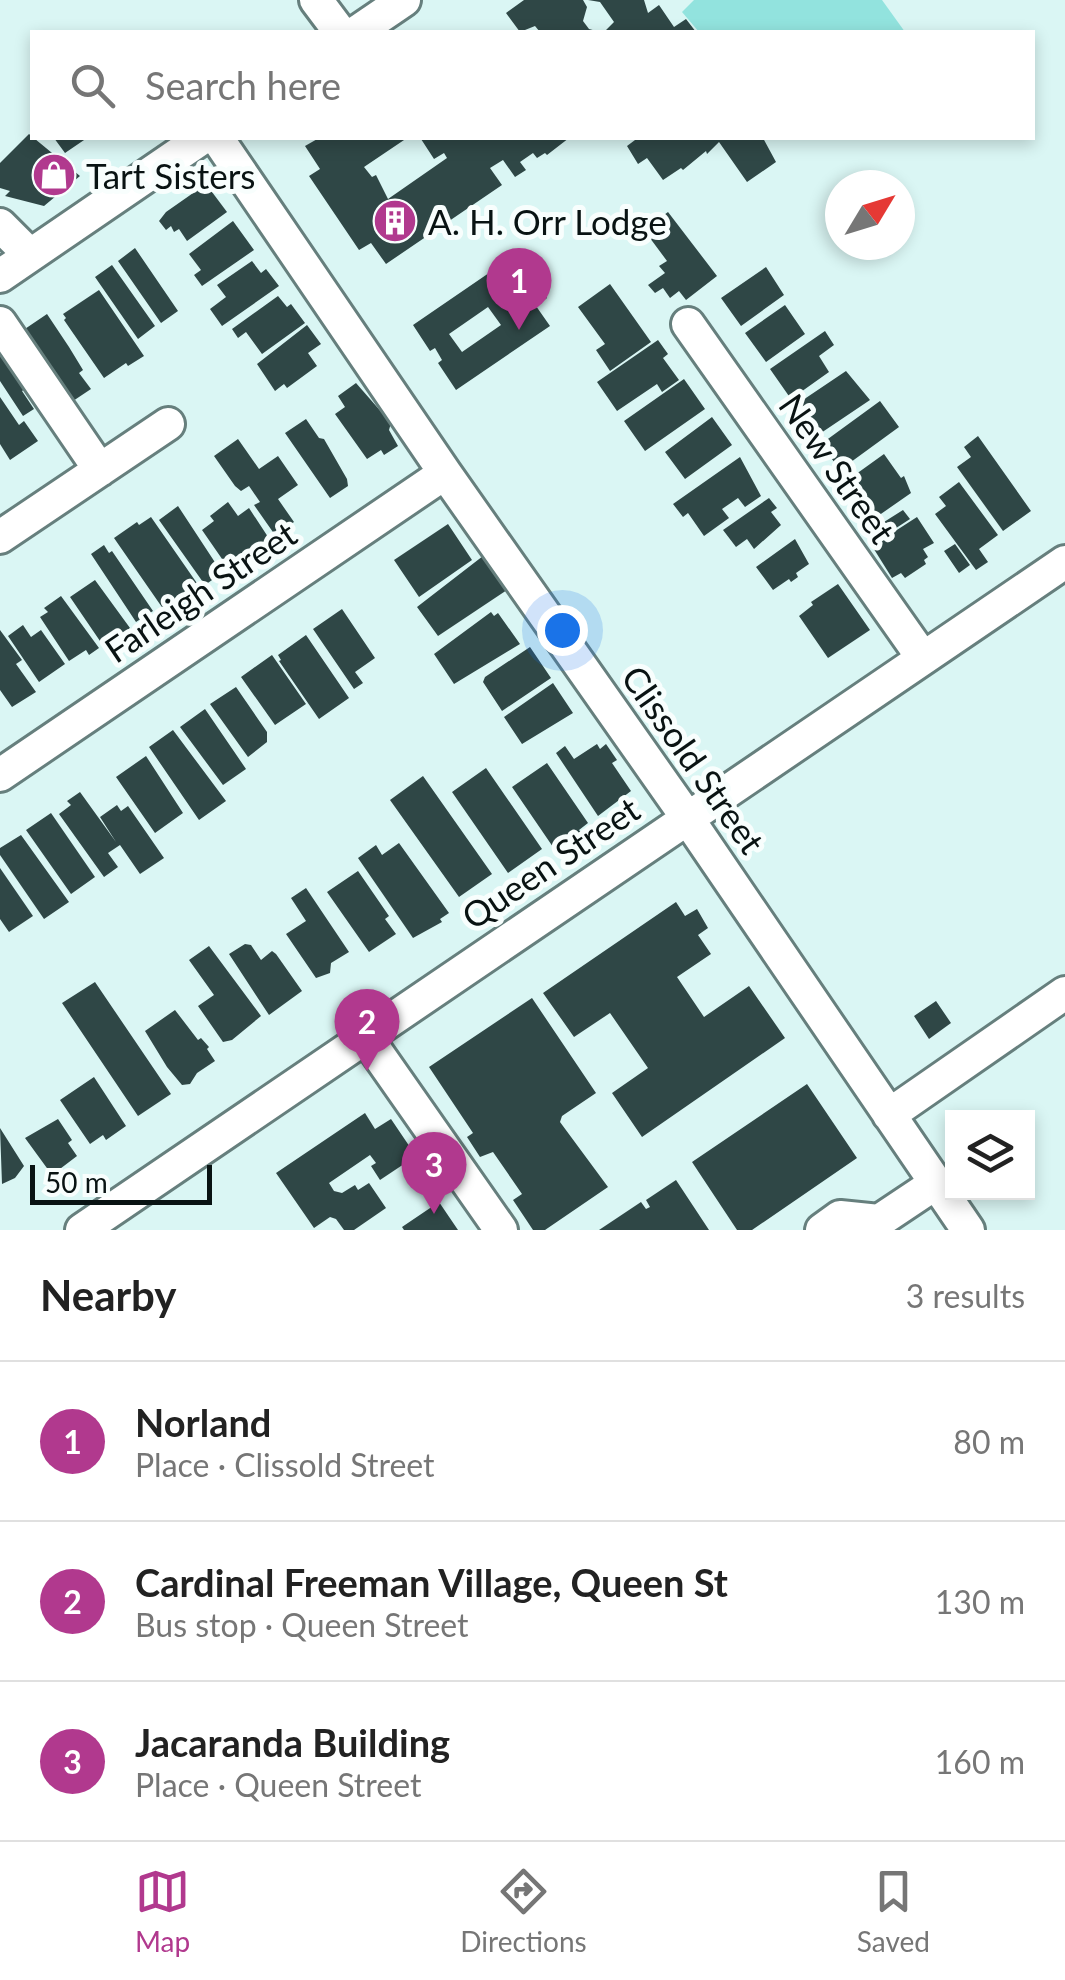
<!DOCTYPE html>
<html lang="en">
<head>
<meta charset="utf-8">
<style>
  :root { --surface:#fff; --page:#f6f6f6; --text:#222; --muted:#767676; --line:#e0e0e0; --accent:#b1398e }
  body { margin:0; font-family:Lato,sans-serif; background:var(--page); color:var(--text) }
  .controls { position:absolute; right:30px; bottom:30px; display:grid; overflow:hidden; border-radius:0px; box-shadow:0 5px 15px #0003 }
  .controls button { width:90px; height:90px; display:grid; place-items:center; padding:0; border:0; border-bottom:2px solid var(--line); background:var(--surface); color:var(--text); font:50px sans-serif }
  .compass { position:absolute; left:825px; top:170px; width:90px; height:90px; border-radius:50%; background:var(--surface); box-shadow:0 5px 15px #0003; rotate:52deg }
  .scale { position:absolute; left:30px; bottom:25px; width:182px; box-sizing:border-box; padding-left:10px; border:5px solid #091313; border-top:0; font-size:28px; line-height:35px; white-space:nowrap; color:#091313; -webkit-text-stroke:8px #f8fefd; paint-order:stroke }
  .you { position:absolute; left:562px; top:630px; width:35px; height:35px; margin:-25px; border:8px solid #fff; border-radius:50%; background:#1a73e8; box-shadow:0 0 0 15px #1a73e833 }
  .badge { display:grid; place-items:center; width:65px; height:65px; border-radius:50%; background:var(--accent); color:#fff; font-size:32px; font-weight:700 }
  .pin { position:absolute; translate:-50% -82px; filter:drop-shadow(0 2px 5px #0008) }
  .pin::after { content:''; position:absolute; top:52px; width:35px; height:30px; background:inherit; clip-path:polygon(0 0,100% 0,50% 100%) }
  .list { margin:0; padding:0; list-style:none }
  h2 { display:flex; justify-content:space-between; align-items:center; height:130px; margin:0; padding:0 40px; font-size:42px }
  h2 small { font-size:32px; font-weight:400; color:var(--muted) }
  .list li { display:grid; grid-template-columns:65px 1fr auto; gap:30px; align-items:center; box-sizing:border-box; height:160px; padding:0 40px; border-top:2px solid var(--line) }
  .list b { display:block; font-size:38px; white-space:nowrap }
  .list p { margin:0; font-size:32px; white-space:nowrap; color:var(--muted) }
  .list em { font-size:32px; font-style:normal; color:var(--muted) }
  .icon { flex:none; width:55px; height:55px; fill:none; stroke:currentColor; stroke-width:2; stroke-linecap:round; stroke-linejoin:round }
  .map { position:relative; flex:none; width:1065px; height:1230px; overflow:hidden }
  .search { position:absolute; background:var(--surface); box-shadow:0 5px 15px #0003; left:30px; right:30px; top:30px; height:110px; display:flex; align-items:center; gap:25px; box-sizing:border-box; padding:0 35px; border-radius:0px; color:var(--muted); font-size:38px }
  .sheet { height:610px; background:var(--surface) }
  nav { display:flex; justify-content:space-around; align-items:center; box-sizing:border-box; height:140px; border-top:2px solid var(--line); background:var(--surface); font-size:28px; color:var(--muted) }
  nav a { display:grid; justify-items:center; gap:5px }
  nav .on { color:var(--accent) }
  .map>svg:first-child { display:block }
  .green { fill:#92e3de }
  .building { fill:#2f4746; fill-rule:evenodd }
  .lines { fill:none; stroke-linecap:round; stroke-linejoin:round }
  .minor-casing { stroke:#667f7d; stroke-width:38 }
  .minor { stroke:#fff; stroke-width:32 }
  .labels { text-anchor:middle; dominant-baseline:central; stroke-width:10; stroke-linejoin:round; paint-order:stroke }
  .poi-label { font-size:35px; fill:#091313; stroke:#f8fefd; text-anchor:start }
  .street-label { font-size:35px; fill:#091313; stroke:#f8fefd }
</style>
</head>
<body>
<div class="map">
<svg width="1065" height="1230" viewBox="0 0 1065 1230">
  <rect width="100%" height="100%" fill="#daf6f4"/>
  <path class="green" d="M694 0H882L905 32H699L682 12Z"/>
  <path class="building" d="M524 0H583L587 7 583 21 589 29 600 32H540L535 26 520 32 506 13Z
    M588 0H644L648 13 659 5 674 27 686 19 696 32H604L614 22 600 2Z
    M29 134 80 176 44 206 5 196 10 191 0 188V163Z
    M54 138H87L65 153Z
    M319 138H407L364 167 372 177 376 175 388 199 447 158 444 153 434 159 421 139 423 138H569L547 155 545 153 537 158 533 153 520 162 526 170 515 177 503 160 490 168 502 185 386 264 371 243 359 250 309 176 320 169 305 146Z
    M633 138H763L776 162 747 182 719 142 707 154 706 151 683 170 681 168 663 180 647 158 638 164 627 146 635 140Z
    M206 184 227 212 187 241 179 229 174 232 171 226 166 230 159 221 166 212Z
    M668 212 717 276 686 300 679 291 670 298 663 288 655 293 648 285 665 273 659 266 667 261 644 230Z
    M233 221 254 250 202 286 194 275 201 270 189 254Z
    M135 248 178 311 161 323 118 261Z
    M252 261 261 273 266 269 279 286 222 326 210 309 226 297 217 285Z
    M505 262 517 280 529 272 547 298 536 306 550 326 456 390 438 363 442 360 435 348 430 351 413 325ZM488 307 501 325 462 352 449 334Z
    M112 265 155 326 138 339 95 277Z
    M766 267 784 295 741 326 721 298Z
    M610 284 651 342 610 371 596 350 605 344 578 307Z
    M99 290 144 356 128 366 126 363 104 378 64 320 66 318 63 314Z
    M278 296 287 307 291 304 305 323 262 354 246 332 238 338 232 329Z
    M785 305 805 334 766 362 745 333Z
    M47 314 69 347 83 370 79 373 91 389 64 407 16 335Z
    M307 325 321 344 308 353 317 366 287 388 284 384 275 391 257 364Z
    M825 331 834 345 819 356 829 372 791 399 770 369Z
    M658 340 668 354 663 358 679 380 662 392 657 384 617 411 597 382Z
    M0 351 34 383 22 391 34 409 23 416 0 381Z
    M846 371 870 400 815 437 794 406Z
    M684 379 705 409 645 451 624 421Z
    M356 383 391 423 389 430 398 446 384 455 381 450 367 459 335 414 345 407 338 396Z
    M0 397 19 425 24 421 38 441 10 460 0 444Z
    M880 401 899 427 840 470 821 444Z
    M712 417 732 445 685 479 665 452Z
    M306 419 319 438 324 439 347 479 348 486 330 498 285 433Z
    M978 436 1031 511 1003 531 957 467 971 457 964 447Z
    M238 439 259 469 278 456 298 485 278 499 294 522 275 535 254 505 260 502 249 486 241 491 235 486 214 456Z
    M884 454 901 478 904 476 911 493 878 516 871 506 865 510 852 490 858 486 852 477Z
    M740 457 761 496 745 507 738 498 722 509 729 518 704 536 688 513 683 517 673 504Z
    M959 482 998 535 979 549 988 562 976 570 935 514 946 506 939 497Z
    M769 498 777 508 771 512 781 525 754 549 747 539 736 547 723 530Z
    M228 502 238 516 249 508 270 540 229 569 202 530 214 521 210 516Z
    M178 506 222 573 205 585 159 520Z
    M903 510 910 519 890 532 884 522Z
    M151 517 201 589 166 613 114 538 137 522 139 525Z
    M917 517 934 543 923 549 928 557 924 560 926 564 905 578 901 573 892 578 872 546Z
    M448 524 472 560 419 597 394 560Z
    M795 539 809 564 796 573 798 577 791 582 789 579 773 590 756 567Z
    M955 544 970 565 959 573 944 551Z
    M104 545 109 553 112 551 153 611 136 622 91 554Z
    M483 556 507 590 438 636 417 607Z
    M95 580 130 628 116 638 113 632 100 641 70 597Z
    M838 584 870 630 828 658 799 616 813 605 811 602Z
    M61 596 99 648 89 655 86 650 69 661 40 617 48 612 44 608Z
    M342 609 375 658 355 672 363 683 354 689 313 629Z
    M491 612 494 616 498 613 520 644 454 684 434 654Z
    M23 625 31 637 41 630 65 664 39 682 8 636Z
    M0 630 22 660 16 664 36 692 12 707 0 690Z
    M306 635 349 698 319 719 279 661 281 660 278 655Z
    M530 647 551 678 502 711 483 682 485 677Z
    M272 655 306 704 275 725 241 677Z
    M553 683 573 713 522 744 504 717Z
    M236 687 267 732V742L248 757 210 704Z
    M205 709 246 769 223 785 180 727Z
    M173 730 226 801 199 820 149 747Z
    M597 744 600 749 606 744 617 760 612 763 631 791 598 816 556 753 565 746 574 759Z
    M146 756 183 813 155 833 116 777Z
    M547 763 588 823 579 830 582 834 565 846 562 841 553 847 512 787Z
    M486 768 542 849 508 873 452 792Z
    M423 776 492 874 459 897 390 800Z
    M80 792 116 842 100 817 117 805 121 811 128 806 164 858 140 874 120 845 108 853 118 867 104 877 59 814 71 805 67 801Z
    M51 813 95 877 71 894 26 830Z
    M21 835 69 902 44 919 0 855V848Z
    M399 843 449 913 440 919 442 922 413 938 358 858 376 845 382 855Z
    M0 868 33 916 9 932 0 919Z
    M358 871 389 916 385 919 396 934 369 952 327 892Z
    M306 888 349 952 331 963 330 973 316 978 286 934 306 921 291 898Z
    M676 902 685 916 697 909 708 928 698 935 711 954 677 977 704 1017 749 986 785 1038 642 1137 612 1093 648 1068 610 1013 574 1037 543 993Z
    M245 944 251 945 261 960 272 951 276 954 302 991 269 1015 229 954Z
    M209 946 261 1016 232 1040 223 1042 198 1006 214 995 189 960Z
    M95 982 171 1094 138 1116 62 1003Z
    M532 998 596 1093 562 1116 560 1122 608 1187 545 1230H533L513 1200 522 1194 493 1152 480 1157 467 1137 473 1133 429 1067Z
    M936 1001 951 1023 929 1039 914 1016Z
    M175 1010 198 1040 201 1038 209 1047 207 1049 215 1061 197 1073 190 1084 182 1085 167 1067 145 1031Z
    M94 1077 126 1126 106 1140 103 1135 90 1144 60 1100Z
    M807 1084 857 1158 752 1230H737L692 1162Z
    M365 1113 375 1129 391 1119 416 1156 380 1180 371 1166 376 1163 370 1155 329 1183 334 1191 342 1193 355 1185 358 1190 369 1183 386 1208 354 1230H344L336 1219 330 1217 314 1228 276 1173Z
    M58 1119 72 1140 68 1143 77 1156 52 1175 25 1138Z
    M0 1128 24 1166 15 1178 2 1184Z
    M676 1180 709 1230H599L641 1202 646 1209 650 1207 646 1200Z
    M439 1202 458 1230H404L402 1227Z"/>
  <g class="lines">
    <g class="minor-casing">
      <path id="minor" d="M316 0 340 32
        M357 32 404 0
        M217 138 445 473 677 803 968 1230
        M0 225 30 255
        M0 276 202 138
        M0 323 100 470
        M688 324 923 658
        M0 537 168 424
        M0 775 445 473
        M366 1037 501 1230
        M889 1115 1065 993
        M82 1230 1065 562
        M822 1230 840 1217 879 1221 936 1183"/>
    </g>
    <use href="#minor" class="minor"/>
  </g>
  <defs>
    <g id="shop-disc" transform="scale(2.25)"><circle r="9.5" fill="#b1398e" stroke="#f8fefd"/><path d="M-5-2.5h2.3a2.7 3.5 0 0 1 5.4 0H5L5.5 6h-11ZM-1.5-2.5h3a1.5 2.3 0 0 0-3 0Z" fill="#fff"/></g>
    <g id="building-disc" transform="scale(2.25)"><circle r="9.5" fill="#b1398e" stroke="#f8fefd"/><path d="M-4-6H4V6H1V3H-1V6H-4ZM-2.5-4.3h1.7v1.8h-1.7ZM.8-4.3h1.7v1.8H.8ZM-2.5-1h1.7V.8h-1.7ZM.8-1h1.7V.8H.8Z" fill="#fff"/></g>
  </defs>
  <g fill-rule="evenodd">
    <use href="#shop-disc" x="54" y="175"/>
    <use href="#building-disc" x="395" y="221"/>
  </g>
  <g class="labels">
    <g class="poi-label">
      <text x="86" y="175">Tart Sisters</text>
      <text x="428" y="221">A. H. Orr Lodge</text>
    </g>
    <g class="street-label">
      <text transform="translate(838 468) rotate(55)">New Street</text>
      <text transform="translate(200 591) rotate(-34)">Farleigh Street</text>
      <text transform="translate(694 759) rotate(55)">Clissold Street</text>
      <text transform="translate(550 862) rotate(-34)">Queen Street</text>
    </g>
  </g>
</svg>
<div class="controls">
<button><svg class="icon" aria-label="layers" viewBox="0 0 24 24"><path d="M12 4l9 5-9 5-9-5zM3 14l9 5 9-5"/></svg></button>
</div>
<svg class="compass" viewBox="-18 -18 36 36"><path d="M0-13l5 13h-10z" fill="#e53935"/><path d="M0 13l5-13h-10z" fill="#767676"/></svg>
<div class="scale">50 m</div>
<div class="you"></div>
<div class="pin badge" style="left:519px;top:330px">1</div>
<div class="pin badge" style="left:367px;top:1071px">2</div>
<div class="pin badge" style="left:434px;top:1214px">3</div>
<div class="search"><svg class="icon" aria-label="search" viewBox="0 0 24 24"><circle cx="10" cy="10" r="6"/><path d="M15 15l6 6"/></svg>Search here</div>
</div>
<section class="sheet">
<h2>Nearby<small>3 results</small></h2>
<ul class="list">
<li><span class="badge">1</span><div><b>Norland</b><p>Place · Clissold Street</p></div><em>80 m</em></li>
<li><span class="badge">2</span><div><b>Cardinal Freeman Village, Queen St</b><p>Bus stop · Queen Street</p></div><em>130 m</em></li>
<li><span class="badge">3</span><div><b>Jacaranda Building</b><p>Place · Queen Street</p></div><em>160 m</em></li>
</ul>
</section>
<nav>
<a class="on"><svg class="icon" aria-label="map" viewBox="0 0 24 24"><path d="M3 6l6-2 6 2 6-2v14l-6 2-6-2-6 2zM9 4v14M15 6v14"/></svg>Map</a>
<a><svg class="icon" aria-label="directions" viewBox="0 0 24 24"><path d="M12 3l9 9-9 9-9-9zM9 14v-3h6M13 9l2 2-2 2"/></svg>Directions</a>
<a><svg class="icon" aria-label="saved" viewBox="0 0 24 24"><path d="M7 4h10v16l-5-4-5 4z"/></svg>Saved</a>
</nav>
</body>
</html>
